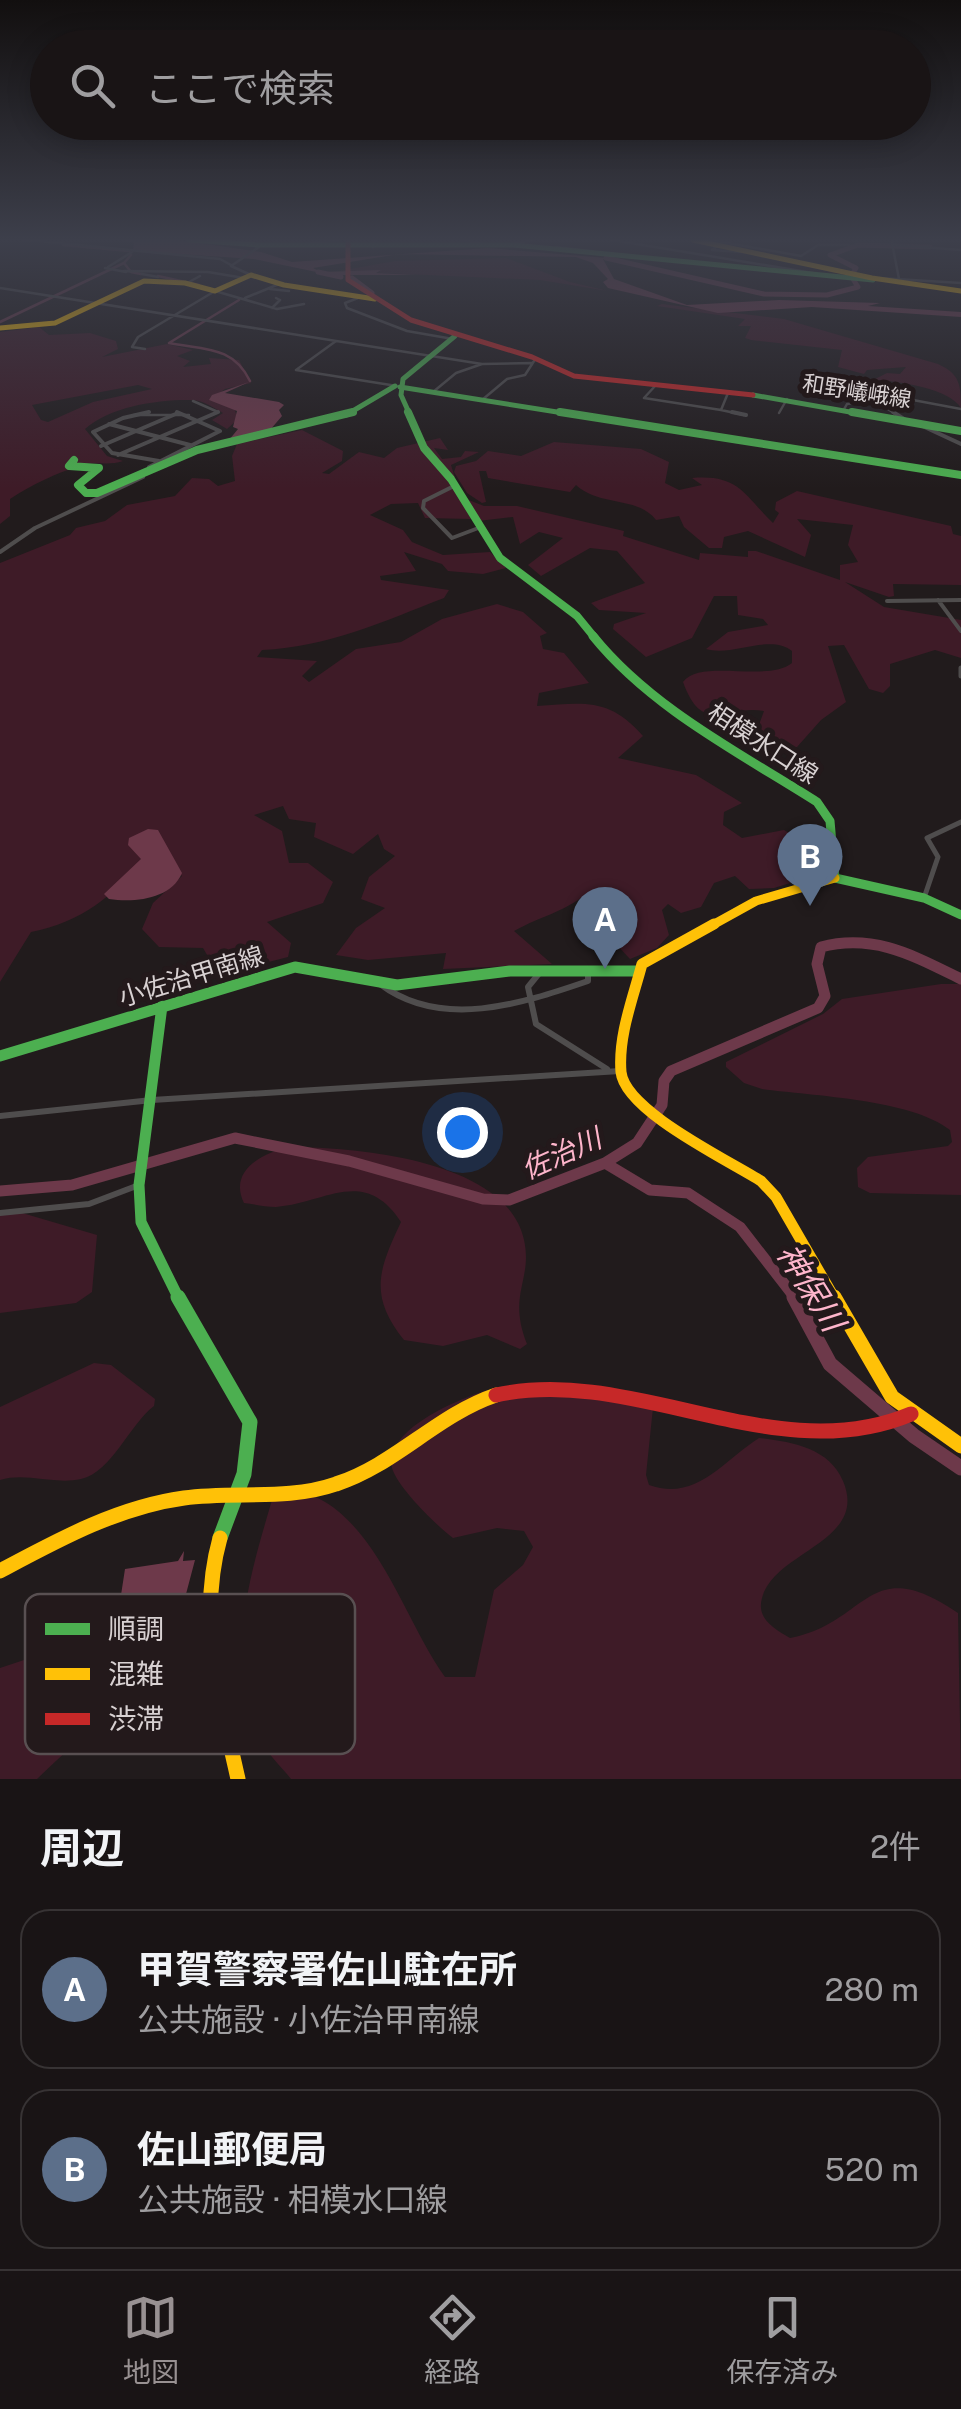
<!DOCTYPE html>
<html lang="ja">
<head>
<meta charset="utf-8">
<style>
  :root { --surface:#191415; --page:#221d1e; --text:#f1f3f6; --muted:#9f9ea0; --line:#373334; --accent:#989192 }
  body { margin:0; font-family:"Public Sans","Noto Sans JP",sans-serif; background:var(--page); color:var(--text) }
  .you { position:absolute; left:462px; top:1132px; width:35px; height:35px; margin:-25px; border:8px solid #fff; border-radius:50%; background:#1a73e8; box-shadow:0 0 0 15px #1a73e833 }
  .badge { display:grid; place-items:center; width:65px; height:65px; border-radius:50%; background:var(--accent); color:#fff; font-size:32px; font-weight:700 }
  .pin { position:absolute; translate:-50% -82px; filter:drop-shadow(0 2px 5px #0008) }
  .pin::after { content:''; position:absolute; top:52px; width:35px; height:30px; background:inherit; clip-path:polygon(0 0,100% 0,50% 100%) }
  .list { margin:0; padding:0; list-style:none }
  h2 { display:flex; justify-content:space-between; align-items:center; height:130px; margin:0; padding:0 40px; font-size:42px }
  h2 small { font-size:32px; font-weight:400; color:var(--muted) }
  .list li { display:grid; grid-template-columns:65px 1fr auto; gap:30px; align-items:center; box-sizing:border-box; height:160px; margin:0 20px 20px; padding:0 20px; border:2px solid var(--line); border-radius:30px }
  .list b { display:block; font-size:38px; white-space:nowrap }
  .list p { margin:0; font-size:32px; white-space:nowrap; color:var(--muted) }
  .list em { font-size:32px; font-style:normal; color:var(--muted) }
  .icon { flex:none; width:55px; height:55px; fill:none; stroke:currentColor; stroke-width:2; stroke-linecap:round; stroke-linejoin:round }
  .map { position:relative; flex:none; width:961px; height:1779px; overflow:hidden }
  .search { position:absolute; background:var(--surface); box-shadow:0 5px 25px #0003; left:30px; right:30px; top:30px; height:110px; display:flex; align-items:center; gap:25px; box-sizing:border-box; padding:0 35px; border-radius:55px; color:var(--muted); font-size:38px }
  .sheet { height:490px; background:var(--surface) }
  nav { display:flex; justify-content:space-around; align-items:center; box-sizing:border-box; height:140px; border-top:2px solid var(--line); background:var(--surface); font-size:28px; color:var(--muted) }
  nav a { display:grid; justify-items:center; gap:5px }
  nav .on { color:var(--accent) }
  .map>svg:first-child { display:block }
  .green { fill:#3e1b27; fill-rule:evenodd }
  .water { fill:#6d394a }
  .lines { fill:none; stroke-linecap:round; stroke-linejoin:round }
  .stream { stroke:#6d394a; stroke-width:2.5 }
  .river-far2 { stroke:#6d394a; stroke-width:5 }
  .river-far1 { stroke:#6d394a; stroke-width:11 }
  .river { stroke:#6d394a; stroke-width:15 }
  .street-far3 { stroke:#4f4d4d; stroke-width:2.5 }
  .street-far2 { stroke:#4f4d4d; stroke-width:4 }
  .street-far1 { stroke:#4f4d4d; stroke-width:5 }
  .street { stroke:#4f4d4d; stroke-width:6 }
  .fast-far4 { stroke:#4caf50; stroke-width:5 }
  .fast-far3 { stroke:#4caf50; stroke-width:8 }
  .fast-far2 { stroke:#4caf50; stroke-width:9 }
  .fast-far1 { stroke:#4caf50; stroke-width:11 }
  .fast { stroke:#4caf50; stroke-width:15 }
  .slow-far3 { stroke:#ffc107; stroke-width:5 }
  .slow-far2 { stroke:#ffc107; stroke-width:9 }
  .slow-far1 { stroke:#ffc107; stroke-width:11 }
  .slow { stroke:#ffc107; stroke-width:15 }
  .jam-far1 { stroke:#c62828; stroke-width:5 }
  .jam { stroke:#c62828; stroke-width:15 }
  .labels { text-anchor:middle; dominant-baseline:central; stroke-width:10; stroke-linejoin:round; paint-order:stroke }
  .far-street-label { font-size:22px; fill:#d8d1d2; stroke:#23191b }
  .street-label { font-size:25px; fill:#d8d1d2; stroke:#23191b }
  .water-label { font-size:28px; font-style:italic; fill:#feb5cb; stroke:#23191b }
  .near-water-label { font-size:32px; font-style:italic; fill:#feb5cb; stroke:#23191b }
  .key { fill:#23191b; stroke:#595052; stroke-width:2.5 }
  .key-label { font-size:28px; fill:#d8d1d2 }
</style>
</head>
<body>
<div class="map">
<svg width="961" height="1779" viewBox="0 0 961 1779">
  <rect width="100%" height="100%" fill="#211b1c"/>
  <path class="green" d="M506 258 570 282 608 291 540 280 339 271 395 261Z
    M662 304 784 319 938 364C960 374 961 385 961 408 950 389 900 381 873 380L887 373 900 374 906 367 867 370 864 374 838 367 842 350 751 340 745 338 751 326H738L745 319 657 306Z
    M39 327 49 335 90 333 116 341 118 349 102 357 167 344 193 350 177 356 190 361 183 367 211 364 209 358 239 360 251 383 225 389 210 400 234 408 238 419 227 429 212 420 223 413C214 408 204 401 194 400 160 399 110 406 85 429L107 456 123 461C109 466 96 461 83 465 56 473 33 484 10 499V516L0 524V332ZM138 385 152 389 93 402 48 422 41 420 32 405Z
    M302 430 343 451 342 461 322 473 329 474 359 452 384 458 397 448 440 438 448 450 434 448 442 459 461 457 465 451 479 452 451 465 461 497 484 506H517L624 531 623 536 699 560 700 553 748 557V551H756L840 580V565L858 562 848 545 853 525 797 519 811 535 805 557 748 531 724 537 722 548H709L684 527 679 516 656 520C638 496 600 507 576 485L570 492 488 478 486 471H479L486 502 482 503 467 493 454 472 456 466 476 461 488 451 521 456 554 442 641 449 669 462 665 483 679 490 702 485 692 478C739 474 744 495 773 523L779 513 775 510 776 502 797 491 951 526 953 534 961 536V585L893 584 894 596 889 597 845 582 884 607 961 620V658L935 650 890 664V686L883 693 869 689 844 645 828 646 846 702 821 720 797 747C780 752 765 749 756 733L764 711C726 704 703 737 683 682 701 658 767 683 792 663V651C770 633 733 657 706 649L728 632 768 625 763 619 738 615 737 596H714L692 638 646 657 613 629 614 624 646 613 599 610 591 603 645 583 617 551 590 548 541 576 528 565 563 538 539 532 520 544 513 517 478 521 466 508 471 519 425 518 418 503 391 504 370 515 403 530 412 542 443 555 490 552 506 568 483 574 448 571 442 564 404 552 416 571 380 576 381 580 449 590 444 598C384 621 329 647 262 650L257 657 317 661 302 676 309 682 356 649 401 642 442 619 497 604 523 612 547 633 540 636 543 649 564 653 589 683 539 693 537 706C584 703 609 697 643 736L618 758 696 775 742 803 724 812 723 825 742 838 784 830 829 857 826 872 774 888 749 889 735 876 714 883 701 907 681 913 668 904 662 910 669 935 657 948 630 959 615 943 604 955 585 939 588 893C560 914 543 915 514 931L552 964 443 969 446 953 368 960 336 955 356 928 385 908 361 899 369 877 395 856 384 849 378 834 353 854 314 837 316 823 289 819 283 806 254 815 282 831 289 863H308L333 882 323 903 267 922 291 943 288 957 219 975 203 948 159 947 142 929 153 903 182 876 168 862 146 857C113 896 82 922 31 932L0 982V563L70 535 76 528 105 521 127 505 175 496 192 478 209 479 218 486 235 481 232 456 237 444Z
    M941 984H961V1195L870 1193 858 1187 857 1168 868 1157 948 1146 952 1142 950 1130C911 1099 812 1096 762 1089L744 1083 726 1067V1062L823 1014 842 999Z
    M289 1147C353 1147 507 1159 524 1240 533 1280 507 1294 527 1344L520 1349 487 1335 443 1346 404 1340C368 1295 379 1269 401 1222 364 1166 326 1203 276 1207 265 1207 254 1204 244 1203 228 1170 263 1153 289 1147Z
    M12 1210 97 1235 92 1292 76 1303 0 1313V1211Z
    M94 1363 111 1365 155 1399 154 1406C129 1425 112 1472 81 1479 54 1485 26 1472 0 1480V1407Z
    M535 1384 654 1398 646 1475 649 1485C696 1502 723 1461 759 1438 792 1442 829 1448 843 1481 869 1542 774 1551 762 1598 756 1619 775 1629 790 1638 869 1623 867 1551 958 1613L961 1779H291C281 1766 264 1751 259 1736 226 1651 248 1582 272 1500L280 1489C369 1490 401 1617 445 1677H475L494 1590 523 1565 533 1547 524 1531 497 1528 453 1538C436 1525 398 1488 392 1468 383 1430 460 1398 488 1390 503 1386 520 1386 535 1384Z
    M63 1647H79C125 1706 79 1739 37 1779H0V1668Z"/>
  <path class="water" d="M123 240H177L261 252 292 262 488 248 618 259H603L614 279 687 305 779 300 880 303 868 306 961 312V317L812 307 718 313 608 288 603 282 608 279 593 263 576 257 399 254 313 268 321 272 381 270 376 273 416 275H331L254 259 133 251 134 243Z
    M249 382 225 393 279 402 284 405 279 410 282 416 270 430 229 440 238 429 233 427 237 411 209 400 212 395Z
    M148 829 158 830 182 873C171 899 135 903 109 899L104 894 141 859 128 845 129 838Z
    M184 1551 183 1561 195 1560 186 1594 199 1676 83 1712 101 1676 104 1624 121 1595 125 1569 178 1561Z"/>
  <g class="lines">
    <path class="stream" d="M22 240 31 241
      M63 245 130 251
      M124 263 131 272 141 274
      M158 276 199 285
      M239 300 169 343C205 350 233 346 250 381
      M0 322 124 263 131 255"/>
    <path class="river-far2" d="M606 258 764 294 827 295 858 287 853 279
      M318 272 341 277
      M851 276 856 268 830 255 858 245 930 247
      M352 278 372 293"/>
    <path class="river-far1" d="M605 1163 650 1190 688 1193 740 1227 796 1299
      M0 1191 72 1185 235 1138 349 1161 483 1199 509 1200 605 1163 637 1143 662 1105 664 1081 671 1071 818 1008 825 996 817 964 821 947C874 933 914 956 961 979"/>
    <path class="river" d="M794 1297 830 1364 914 1436 961 1468"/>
    <path class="street-far3" d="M29 240 220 259 231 265
      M463 240 483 244
      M612 240 813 273
      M711 240 801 256 818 245H849
      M892 243 899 279
      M306 244 338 240
      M512 244 533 240
      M893 245 961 250
      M717 246 712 250 743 252
      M373 247 375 240
      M556 247 590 251
      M108 267 132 252
      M105 268 126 272
      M124 271 208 272 244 278
      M142 274 158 277
      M251 275 231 266 259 247
      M879 278 961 283
      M189 282 200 276
      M0 288 482 364 532 363
      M270 289 289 291
      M245 298 279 284
      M358 298 345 303 347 308 407 331 453 339
      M272 308 280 300 276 298
      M145 349 132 347 138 337 215 291 277 309 304 304
      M296 370 397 386
      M296 370 336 341
      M433 392 456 373 482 364
      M728 393 721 410 744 415
      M644 398 721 410
      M644 398 656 385
      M482 400 507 379 525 375 536 358
      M193 401 218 412 212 415
      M877 402 897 415
      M843 411 847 404 897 397 961 409
      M779 413 787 399
      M134 415H189
      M174 415 178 413"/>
    <path class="street-far2" d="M149 412 123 418 93 432 112 453 159 461
      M732 412 746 415
      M893 412 904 419
      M109 424 190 445
      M918 424 961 444
      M101 446 178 413
      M118 455 218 412
      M149 467 220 431 177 412
      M456 485 424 501 423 508 452 538 481 527
      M0 552 35 528 143 477
      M938 600 961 631
      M887 601 961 600"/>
    <path class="street-far1" d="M961 668V676
      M924 898 938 857 927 838 961 822"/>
    <path class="street" d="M541 971 528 987 536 1024 607 1069
      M380 984C441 1030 521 1004 588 981V973
      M0 1116 152 1100 620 1071
      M0 1213 89 1204 139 1185"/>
    <path class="fast-far4" d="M189 240 258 245H514L873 280
      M400 387 576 415
      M753 395 867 415
      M346 415 395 386
      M410 415 401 395 403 379 455 336"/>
    <path class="fast-far3" d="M408 412 424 448 451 479 500 558 577 616 595 638
      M560 412 961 475
      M852 412 961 431
      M74 460 69 466 99 468 78 485 86 493H97L197 450 353 412"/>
    <path class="fast-far2" d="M593 636C651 708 740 753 817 802L830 821 835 878
      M835 878 924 898 961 915"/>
    <path class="fast-far1" d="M162 1006 139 1185 141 1222 179 1299
      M0 1056 295 967 397 985 510 971H636"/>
    <path class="fast" d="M178 1297 250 1422 244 1474 220 1538"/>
    <path class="slow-far3" d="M693 240 872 278 961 291
      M0 328 55 323 144 281 185 283 215 291 251 275 284 285 375 299"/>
    <path class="slow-far2" d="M709 927 756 901 835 878"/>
    <path class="slow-far1" d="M714 924 642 964C633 998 618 1036 621 1072 625 1111 728 1160 761 1181L776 1197 835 1299"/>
    <path class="slow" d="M834 1297 892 1397 961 1446
      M220 1538C197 1620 220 1698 238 1779
      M0 1571C58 1540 118 1507 184 1498 235 1491 287 1501 336 1484 395 1465 437 1415 496 1395"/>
    <path class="jam-far1" d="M348 240V280L411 320 532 357 574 376 753 395"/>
    <path class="jam" d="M496 1395C636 1365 775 1471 911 1414"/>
  </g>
  <linearGradient id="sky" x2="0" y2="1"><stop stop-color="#120f0f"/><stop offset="0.49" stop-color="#3d3f4b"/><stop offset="1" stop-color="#3d3f4b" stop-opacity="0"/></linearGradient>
  <rect width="961" height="489" fill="url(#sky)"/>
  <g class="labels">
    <g class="far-street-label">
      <text transform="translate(857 391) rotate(9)">和野嶬峨線</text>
    </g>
    <g class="street-label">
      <text transform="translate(763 743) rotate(33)">相模水口線</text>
      <text transform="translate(191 976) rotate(-17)">小佐治甲南線</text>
    </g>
    <g class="water-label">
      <text transform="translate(561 1153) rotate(-24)">佐治川</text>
    </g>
    <g class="near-water-label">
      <text transform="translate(811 1287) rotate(58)">神保川</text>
    </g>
  </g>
  <rect x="25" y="1594" width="330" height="160" rx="15" class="key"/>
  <rect x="45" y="1623" width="45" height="12" fill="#4caf50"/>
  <rect x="45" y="1668" width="45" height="12" fill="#ffc107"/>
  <rect x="45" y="1713" width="45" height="12" fill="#c62828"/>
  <g class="key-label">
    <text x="108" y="1639">順調</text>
    <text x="108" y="1684">混雑</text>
    <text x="108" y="1729">渋滞</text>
  </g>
</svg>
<div class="you"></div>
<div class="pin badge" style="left:605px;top:969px;background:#5c6f8a">A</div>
<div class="pin badge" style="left:810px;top:906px;background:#5c6f8a">B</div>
<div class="search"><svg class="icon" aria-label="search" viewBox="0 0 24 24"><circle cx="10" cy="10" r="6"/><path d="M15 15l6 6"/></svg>ここで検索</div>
</div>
<section class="sheet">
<h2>周辺<small>2件</small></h2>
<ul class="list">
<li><span class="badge" style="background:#5c6f8a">A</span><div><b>甲賀警察署佐山駐在所</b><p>公共施設 · 小佐治甲南線</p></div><em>280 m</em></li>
<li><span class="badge" style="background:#5c6f8a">B</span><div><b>佐山郵便局</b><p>公共施設 · 相模水口線</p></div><em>520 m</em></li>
</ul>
</section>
<nav>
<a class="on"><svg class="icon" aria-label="map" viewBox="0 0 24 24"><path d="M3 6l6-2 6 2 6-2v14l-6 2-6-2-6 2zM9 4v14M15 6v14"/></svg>地図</a>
<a><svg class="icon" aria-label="directions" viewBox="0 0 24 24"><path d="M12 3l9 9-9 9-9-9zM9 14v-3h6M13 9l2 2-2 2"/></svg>経路</a>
<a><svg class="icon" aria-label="saved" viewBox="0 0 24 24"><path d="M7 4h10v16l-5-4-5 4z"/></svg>保存済み</a>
</nav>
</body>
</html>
